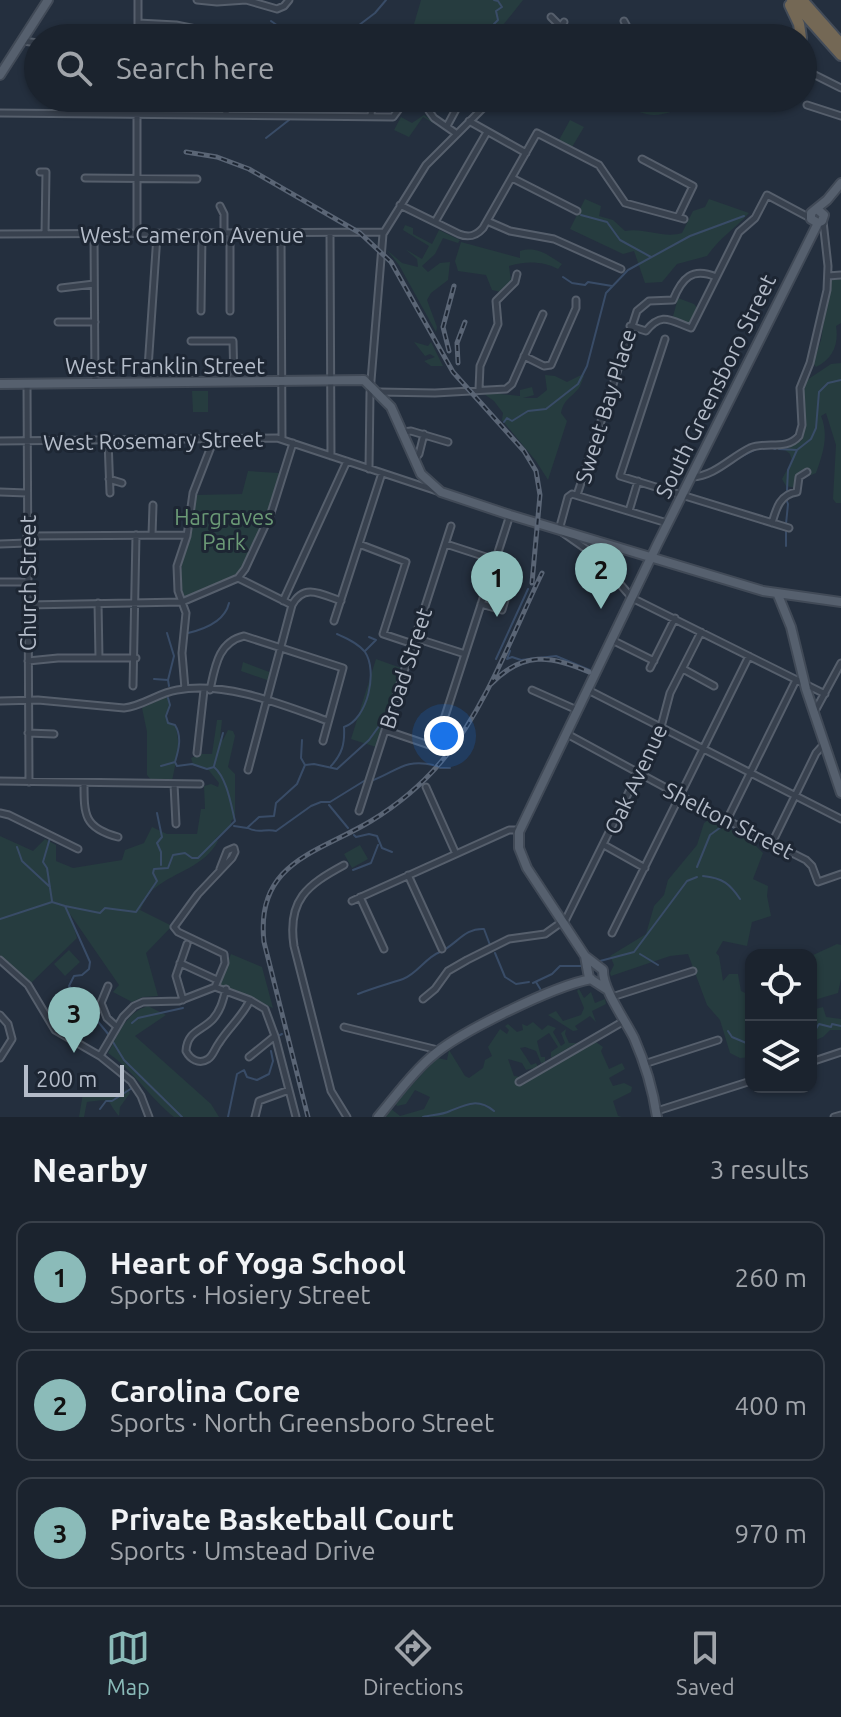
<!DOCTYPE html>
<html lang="en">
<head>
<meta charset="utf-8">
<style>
  :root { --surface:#1b232e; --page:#282f3a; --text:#f1f3f6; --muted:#a0a4aa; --line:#39404a; --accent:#8bbbb9 }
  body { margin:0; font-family:Ubuntu,sans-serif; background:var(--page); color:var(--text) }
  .controls { position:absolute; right:24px; bottom:24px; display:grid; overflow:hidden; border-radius:16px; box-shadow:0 2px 6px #0004 }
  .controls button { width:72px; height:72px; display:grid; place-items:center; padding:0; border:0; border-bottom:2px solid var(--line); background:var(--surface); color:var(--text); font:40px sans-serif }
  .scale { position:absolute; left:24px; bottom:20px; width:100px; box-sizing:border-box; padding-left:8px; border:4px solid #b4bcc9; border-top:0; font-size:22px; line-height:28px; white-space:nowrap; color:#b4bcc9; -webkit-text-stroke:6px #1d2633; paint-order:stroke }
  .you { position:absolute; left:444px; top:736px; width:28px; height:28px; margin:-20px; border:6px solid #fff; border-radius:50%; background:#1a73e8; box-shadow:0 0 0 12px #1a73e833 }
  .badge { display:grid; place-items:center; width:52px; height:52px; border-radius:50%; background:var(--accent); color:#111; font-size:26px; font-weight:700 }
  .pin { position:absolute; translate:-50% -66px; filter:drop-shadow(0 2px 4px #0008) }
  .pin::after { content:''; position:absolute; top:42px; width:28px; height:24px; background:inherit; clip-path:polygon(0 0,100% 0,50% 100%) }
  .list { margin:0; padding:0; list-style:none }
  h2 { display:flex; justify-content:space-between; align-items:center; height:104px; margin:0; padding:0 32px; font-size:34px }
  h2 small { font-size:26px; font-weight:400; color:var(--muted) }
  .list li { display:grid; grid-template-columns:52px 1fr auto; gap:24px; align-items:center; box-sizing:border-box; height:112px; margin:0 16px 16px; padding:0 16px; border:2px solid var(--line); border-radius:16px }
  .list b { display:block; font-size:30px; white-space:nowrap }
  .list p { margin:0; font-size:26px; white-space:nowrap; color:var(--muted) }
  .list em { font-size:26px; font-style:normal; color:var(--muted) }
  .icon { flex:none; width:44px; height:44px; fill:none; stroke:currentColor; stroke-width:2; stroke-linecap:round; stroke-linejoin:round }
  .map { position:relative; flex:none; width:841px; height:1117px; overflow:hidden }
  .search { position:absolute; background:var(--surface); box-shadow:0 2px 6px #0004; left:24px; right:24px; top:24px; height:88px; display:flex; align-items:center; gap:20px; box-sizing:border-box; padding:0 28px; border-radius:44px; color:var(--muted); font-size:30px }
  .sheet { height:488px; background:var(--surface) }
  nav { display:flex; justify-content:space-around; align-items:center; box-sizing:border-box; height:112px; border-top:2px solid var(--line); background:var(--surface); font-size:22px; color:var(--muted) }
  nav a { display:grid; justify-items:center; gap:4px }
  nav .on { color:var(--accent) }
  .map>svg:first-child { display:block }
  .green { fill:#263c3f }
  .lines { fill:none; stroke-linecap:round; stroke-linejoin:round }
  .stream { stroke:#394c67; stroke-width:2 }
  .minor-casing { stroke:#565f6c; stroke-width:9 }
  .major-casing { stroke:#414a57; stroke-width:12 }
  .highway-casing { stroke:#434c59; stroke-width:14 }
  .minor { stroke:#38414e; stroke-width:5 }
  .major { stroke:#56606e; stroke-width:8 }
  .highway { stroke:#746855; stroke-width:10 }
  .rail-casing { stroke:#5a6575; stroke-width:5 }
  .rail { stroke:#1d2633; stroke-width:2; stroke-dasharray:6; stroke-linecap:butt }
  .labels { text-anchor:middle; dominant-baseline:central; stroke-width:6; stroke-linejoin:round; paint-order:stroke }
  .street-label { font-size:22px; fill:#b4bcc9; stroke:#1d2633 }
  .park-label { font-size:22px; fill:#6b9a76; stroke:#1d2633 }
</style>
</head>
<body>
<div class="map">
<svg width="841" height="1117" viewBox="0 0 841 1117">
  <rect width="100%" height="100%" fill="#242f3e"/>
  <path class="green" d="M421 0H523L496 34 497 38H415L412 31Z
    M618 98H693L695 104C661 115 649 124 618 98Z
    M424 115 442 128 423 117 409 137 394 130 401 117 412 123Z
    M570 120 584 127 572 147 559 140Z
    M585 199 601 206 599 216 613 220 625 231C644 227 664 239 682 233L693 211 705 207 709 199 749 213C734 230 720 237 707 256L677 264 662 282 645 283 634 251 623 254 570 229Z
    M405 225 413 228V234L432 244 439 230 460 240 458 243 443 238 435 254 422 266 428 272 440 263 450 262 448 280 431 293 427 300 437 327 436 332 399 265 387 250 402 263 418 267 417 259 405 249 422 259 429 246 403 230Z
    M461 242 520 258V251C537 246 548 255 562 264L558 269C543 261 525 261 509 266L511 281 501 292 492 290 486 275 458 271 455 261Z
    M841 274V323L836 326C839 344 833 359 816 367L813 363 821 340 830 282Z
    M678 298 694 304 699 310 690 327 672 320Z
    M414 342 428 346 431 342 443 366H431L424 361 435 357 430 354 425 356Z
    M841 363V503H836L833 499 836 445 826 413 821 416C829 435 823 454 816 473L801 479 796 488 786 486 782 479 792 461 790 454 785 450 802 440 804 434V391L807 380 831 364Z
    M545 375 555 376 567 382 581 375 584 376C582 380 581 385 579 388 571 398 564 399 561 413L567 421 548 480 536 461 502 420 503 413 494 401 484 394 490 393 520 396V390L532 387 534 395 523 398H537L547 390Z
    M192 391H208V412H193Z
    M248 471 279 473C273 496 254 559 237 574 225 585 200 592 185 597 174 575 186 556 190 534 192 521 193 508 196 495L242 494Z
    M376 659 401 668 376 747 351 739Z
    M243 662 272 673 270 681 241 671Z
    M167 696 169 705 166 720 176 726 179 747 172 781 151 780 147 775V732L142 708Z
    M217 720H222L220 739 223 740 228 730 233 731 235 736 228 767 235 774V818L231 821V825L215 839 218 841C204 867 176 871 155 888 148 893 144 903 140 910L172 926 146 953 158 996 143 997 132 1002 113 992 119 985 70 914 77 938 31 983 0 955V836L33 851 45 839 56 845V861L73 868 122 860 125 850 144 843 152 827 167 834H197L201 809H205L204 786 211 784 218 787 219 783 207 768 193 764 191 758 201 754H212Z
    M711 818 752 842 763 853 753 879 768 886 767 896 771 916 752 922 747 946 723 941 716 953 719 956 723 981 729 974H738L741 991 751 996V1057L740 1058 730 1053 720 1020 707 1005 688 954 670 956 611 976 610 973 614 965 610 956 646 934 654 906 664 895 668 880 697 845 704 823Z
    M360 845 368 859 352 868 344 854Z
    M837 944 841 945V979L838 993 811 1001V956Z
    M69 950 80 962 65 976 54 964Z
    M231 954 262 967 273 1008 218 984Z
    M579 989 584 998 591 992 595 1003 605 999 606 1004 592 1011 596 1022 590 1016 575 1026 578 1030 573 1031 548 1015 556 1011 563 1021 581 1015 584 1008 577 991Z
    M148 1006 166 1015 135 1036 211 1104 219 1117H174C149 1097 134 1071 108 1053 118 1035 126 1012 148 1006Z
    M823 1007 826 1017 841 1019V1030H830L823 1037 811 1042V1010Z
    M533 1022 542 1030 548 1025 556 1028 553 1032 561 1046 565 1043 561 1033 566 1029 565 1034 569 1043H577L551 1058V1052L558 1047 549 1033 537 1041 541 1057H545V1062L541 1063 536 1051 525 1047 520 1048 531 1065 536 1063 538 1067 526 1070 522 1063 508 1059 514 1076 527 1078 596 1042 603 1047 601 1051 609 1069 622 1063 625 1069 609 1078 613 1086 624 1083 632 1087 631 1092 613 1101 618 1116 622 1117H382L390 1108 400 1116 424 1109 430 1097 415 1090 406 1104 397 1106 395 1103 437 1058 447 1060 449 1050 465 1076 469 1078 483 1068 485 1060 492 1056 488 1047 500 1029 507 1034 509 1030 505 1026 508 1024 517 1032 523 1030 522 1024 527 1026Z
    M127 1089 130 1093 120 1107 119 1116C105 1100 115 1098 87 1102L84 1117H79L83 1093 110 1097Z"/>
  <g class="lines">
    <path class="stream" d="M494 0 498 1 502 7 496 11 498 20 494 24 496 38
      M271 21 288 33 309 38
      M321 38H328
      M342 38 375 13 386 0
      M295 112 306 98
      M266 138 289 120
      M581 215 607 222 620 240 651 257
      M563 277 572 283 585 285 588 282 612 286
      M504 422 507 418 512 421 528 411 546 409 578 384 587 366 606 293 628 270 690 236 744 216
      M773 448 775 449
      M779 449 797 450
      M738 458 758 448H769
      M787 490 788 470 797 450 811 439 816 428 819 392 828 383 841 380
      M786 499 788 504 786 524
      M786 530V546
      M167 633 174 656 168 680 169 686
      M188 633C205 629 225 621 229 603
      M365 651 376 640 369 637
      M510 651 507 659 512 657 521 660 556 656 592 671
      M496 659 528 589
      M154 679 168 680
      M302 740 301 758 305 765
      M161 766 175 762
      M214 766 223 733
      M331 766C342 754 345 744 344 727 368 719 378 671 365 652 358 643 346 638 337 634
      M440 768H450
      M371 781C396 772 405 758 433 765
      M329 805 348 828
      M157 813 162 837 157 843 161 852V865
      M733 820V817
      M729 825 758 841
      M234 826 247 828 259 817 274 816 276 803 297 784 305 765 314 764 337 769 369 740 382 722
      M248 828C258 834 266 828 276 831L311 806 321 802H330L364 781
      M354 835 356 837 369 834 377 836 382 848 392 852
      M50 838 43 862 47 868 52 901
      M17 847 22 861 50 887
      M697 867 710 835 721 827 724 822
      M353 870 371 863 378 845
      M703 876C723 878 730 884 740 899
      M65 906 100 913 105 908 136 912 157 881 153 873 154 869 168 868 173 855 185 853 192 858H198L235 821C231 805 227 778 214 767L207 769 192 764 177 766 175 762C179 749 182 736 175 725L168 723 166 716 170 705 168 698
      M0 919 52 902 65 906 90 962 89 969 82 975 74 976 69 986 109 1035
      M444 950C459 941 466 928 484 929L490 945
      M495 953 505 977 516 984 529 982
      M640 954 658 965
      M600 961 634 952 687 881 697 877
      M536 982 542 992
      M533 983 552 974 560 966H582
      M358 994C373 988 388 984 403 979 417 974 426 957 440 952
      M132 1023 138 1018 183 1008
      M728 1031 732 1037 751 1045
      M811 1032H814L819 1024 831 1027 832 1024 841 1026
      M280 1035 282 1034
      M113 1042 124 1060 182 1117
      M100 1109 106 1101H112L132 1088
      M228 1117 237 1074 244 1070 247 1077 257 1080 269 1074 273 1061 271 1051
      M423 1117C431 1115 442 1115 450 1111 467 1104 478 1098 494 1111"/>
    <g class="minor-casing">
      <path id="minor" d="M197 0 217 2 246 0 277 9 284 6 289 0
        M551 17 560 26
        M624 21 633 38
        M138 23 176 25 240 38
        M138 38V0
        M551 38 564 22
        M23 41 38 43
        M803 69 841 88
        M807 105 841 116
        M429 111 434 118 457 134
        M0 113 393 117 407 98
        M226 115V98
        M371 115 373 98
        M469 121 526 153
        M447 126 462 98
        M642 159 693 186 678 217
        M40 172H46L45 234
        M85 178 197 179
        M512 178 577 211
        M400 205 459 234C469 238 476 236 483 228L537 133 599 165 625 203 684 219
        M220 206 224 214V234
        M487 221 510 231 554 239 621 269
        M435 222 487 132
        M330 233 331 456
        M0 234 384 232
        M137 234V98
        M281 234 282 439
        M94 235 95 383
        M828 276 841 275
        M61 288 94 284
        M201 311 202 234
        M230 311V234
        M58 322H95
        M630 326 646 331C662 311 671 321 691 328L739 232 755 218 767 195 810 218
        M665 339 620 476 789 528
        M191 341H233L234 382
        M524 356 544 366 551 365 576 308V300
        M147 383 157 235
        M27 384 29 782
        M479 389 480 366 498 324 496 301 515 282 517 274
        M379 392 435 393 506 389 512 384 543 314
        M403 432 411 431 448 442
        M108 440 110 493
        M0 441 277 438 437 491
        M415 459 419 454 424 434
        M369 469 370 393 383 234 426 165 482 109 499 98
        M692 477C715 476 731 457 750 448 767 441 786 451 799 436L802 425 800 388 810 363 827 290 828 266 823 221
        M109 479 122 483
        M0 492 27 493
        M577 495 637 311 649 301 673 300C682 278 692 267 716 277
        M629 511 638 481
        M667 523 572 494 568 497 559 530 596 556 632 598 825 694
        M772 523C776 509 780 494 797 492L799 477 807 472
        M152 535 153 505
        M27 536 187 535
        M0 544 27 543
        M359 544 406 562 383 634 413 644
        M446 544 495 560
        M238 578 292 605
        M0 582H27
        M283 601 347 461
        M98 603 99 658
        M481 604 502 610 508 590
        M28 605 182 602 238 578 245 569 271 513 293 443
        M334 621 382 473
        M415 638 465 654
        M612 640 654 661
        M28 661 58 658H136
        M650 668 675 618
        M683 669 714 686
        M133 686 136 535
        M185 689 182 653 186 613 178 591 177 566 187 536 193 493 214 439
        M210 690C215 667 218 642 244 636L343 668 323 741
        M532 690 577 710
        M588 690 841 819
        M0 701 38 700 124 708C143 706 158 693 177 690 227 681 283 705 328 721
        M815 711 841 663
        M385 730 435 747 510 515
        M28 733 54 734
        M567 734 705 809 806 860 812 866 818 882 841 874
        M197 753 204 690
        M248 770 292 605C304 583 321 594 341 601
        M0 781 200 784
        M84 783C84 815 84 828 118 837
        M174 784 176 824
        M426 787 456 854
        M359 811 451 526
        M0 813 9 815 78 849
        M727 820 796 680
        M772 843 816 753 824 744
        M604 845 645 868
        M344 865C307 885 287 900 294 946L331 1091 347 1117
        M220 869 227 851 234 848
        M408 875 442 949
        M360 897 384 949
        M352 901 509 830H519
        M612 933 749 656
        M0 960 28 985 55 1030 100 1056 131 1081 141 1096 149 1117
        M180 963 217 980
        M108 986 101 1003 107 1018 117 1027
        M215 987 225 963 224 954 178 932 174 927 198 894 232 858 235 852 234 848
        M226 989C223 1000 221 1010 213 1019 202 1031 187 1031 186 1051 190 1059 199 1065 208 1059 213 1056 215 1048 219 1043 229 1027 242 1017 250 1000
        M612 997 693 971
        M423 999 435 989 448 971 467 960 509 939 545 934 566 919 661 727 670 693 701 632
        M183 1000 176 976 187 944
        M0 1015 8 1024 12 1039 0 1058
        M344 1027 438 1050
        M100 1056 123 1017 134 1006 143 1002 179 1001 215 987 250 1000 265 1009 275 1036 296 1117
        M249 1057 275 1036
        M811 1062 841 1052
        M644 1064 718 1040
        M519 1082 624 1021
        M657 1111 751 1081
        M255 1117 259 1101 289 1090
        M834 1117 841 1115"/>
    </g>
    <g class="major-casing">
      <path id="major" d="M0 75 48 0
        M817 209 824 215 822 221 818 223 811 219V213L827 200 841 183
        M0 384 364 380 391 407 421 474 441 492 510 515 763 591 841 602
        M778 595 791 627 806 689 841 793
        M585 956 589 978 606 989
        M378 1117C395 1097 411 1074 431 1057 459 1032 554 986 591 979
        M657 1117C653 1090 645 1063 634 1038 625 1020 602 988 603 970L585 956 527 868 519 848V832L657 545 818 223"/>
    </g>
    <g class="highway-casing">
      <path id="highway" d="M792 0 841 55
        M802 0 841 44
        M790 5 799 24 801 38"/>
    </g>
    <use href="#minor" class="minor"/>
    <use href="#major" class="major"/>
    <use href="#highway" class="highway"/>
    <g class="rail-casing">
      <path id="rail" d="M186 152 217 157 249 169 360 233 391 262 453 372 524 451 536 471 540 495 532 583
        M449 351 443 327 454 286
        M458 363 457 343 465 322
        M491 684C523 651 551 655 589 672
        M308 1117 264 942C255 862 318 853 371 821 399 804 425 782 445 757 487 705 513 633 542 573"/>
    </g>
    <use href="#rail" class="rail"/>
  </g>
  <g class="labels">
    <g class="street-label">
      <text x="192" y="234">West Cameron Avenue</text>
      <text x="165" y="365">West Franklin Street</text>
      <text transform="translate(715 386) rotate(-64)">South Greensboro Street</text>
      <text transform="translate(605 406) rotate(-73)">Sweet Bay Place</text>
      <text transform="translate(153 440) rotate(-1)">West Rosemary Street</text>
      <text transform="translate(27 583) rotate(-90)">Church Street</text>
      <text transform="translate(405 668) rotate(-72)">Broad Street</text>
      <text transform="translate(635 779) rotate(-65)">Oak Avenue</text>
      <text transform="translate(729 820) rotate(27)">Shelton Street</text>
    </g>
    <g class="park-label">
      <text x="224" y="516">Hargraves<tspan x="224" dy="25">Park</tspan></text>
    </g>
  </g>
</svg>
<div class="controls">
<button><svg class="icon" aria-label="locate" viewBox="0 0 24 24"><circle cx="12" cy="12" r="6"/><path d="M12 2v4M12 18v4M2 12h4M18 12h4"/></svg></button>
<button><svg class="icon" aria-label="layers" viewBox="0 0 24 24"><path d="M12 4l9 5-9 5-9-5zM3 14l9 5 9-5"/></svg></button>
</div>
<div class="scale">200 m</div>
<div class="you"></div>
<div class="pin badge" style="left:497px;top:617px">1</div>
<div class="pin badge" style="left:601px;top:609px">2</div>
<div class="pin badge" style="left:74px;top:1053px">3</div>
<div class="search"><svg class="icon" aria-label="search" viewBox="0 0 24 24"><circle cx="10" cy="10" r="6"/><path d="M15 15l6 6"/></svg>Search here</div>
</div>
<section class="sheet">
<h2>Nearby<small>3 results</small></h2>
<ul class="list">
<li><span class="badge">1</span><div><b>Heart of Yoga School</b><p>Sports · Hosiery Street</p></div><em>260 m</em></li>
<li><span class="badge">2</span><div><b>Carolina Core</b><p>Sports · North Greensboro Street</p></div><em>400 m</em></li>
<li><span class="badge">3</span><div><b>Private Basketball Court</b><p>Sports · Umstead Drive</p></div><em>970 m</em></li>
</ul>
</section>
<nav>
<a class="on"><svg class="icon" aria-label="map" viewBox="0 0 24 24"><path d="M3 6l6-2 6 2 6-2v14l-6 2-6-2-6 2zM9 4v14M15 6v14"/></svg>Map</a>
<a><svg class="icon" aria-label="directions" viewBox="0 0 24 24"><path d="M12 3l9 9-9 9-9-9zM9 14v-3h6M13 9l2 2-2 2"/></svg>Directions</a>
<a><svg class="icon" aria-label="saved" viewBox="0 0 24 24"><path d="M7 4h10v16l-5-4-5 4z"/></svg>Saved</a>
</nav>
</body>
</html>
